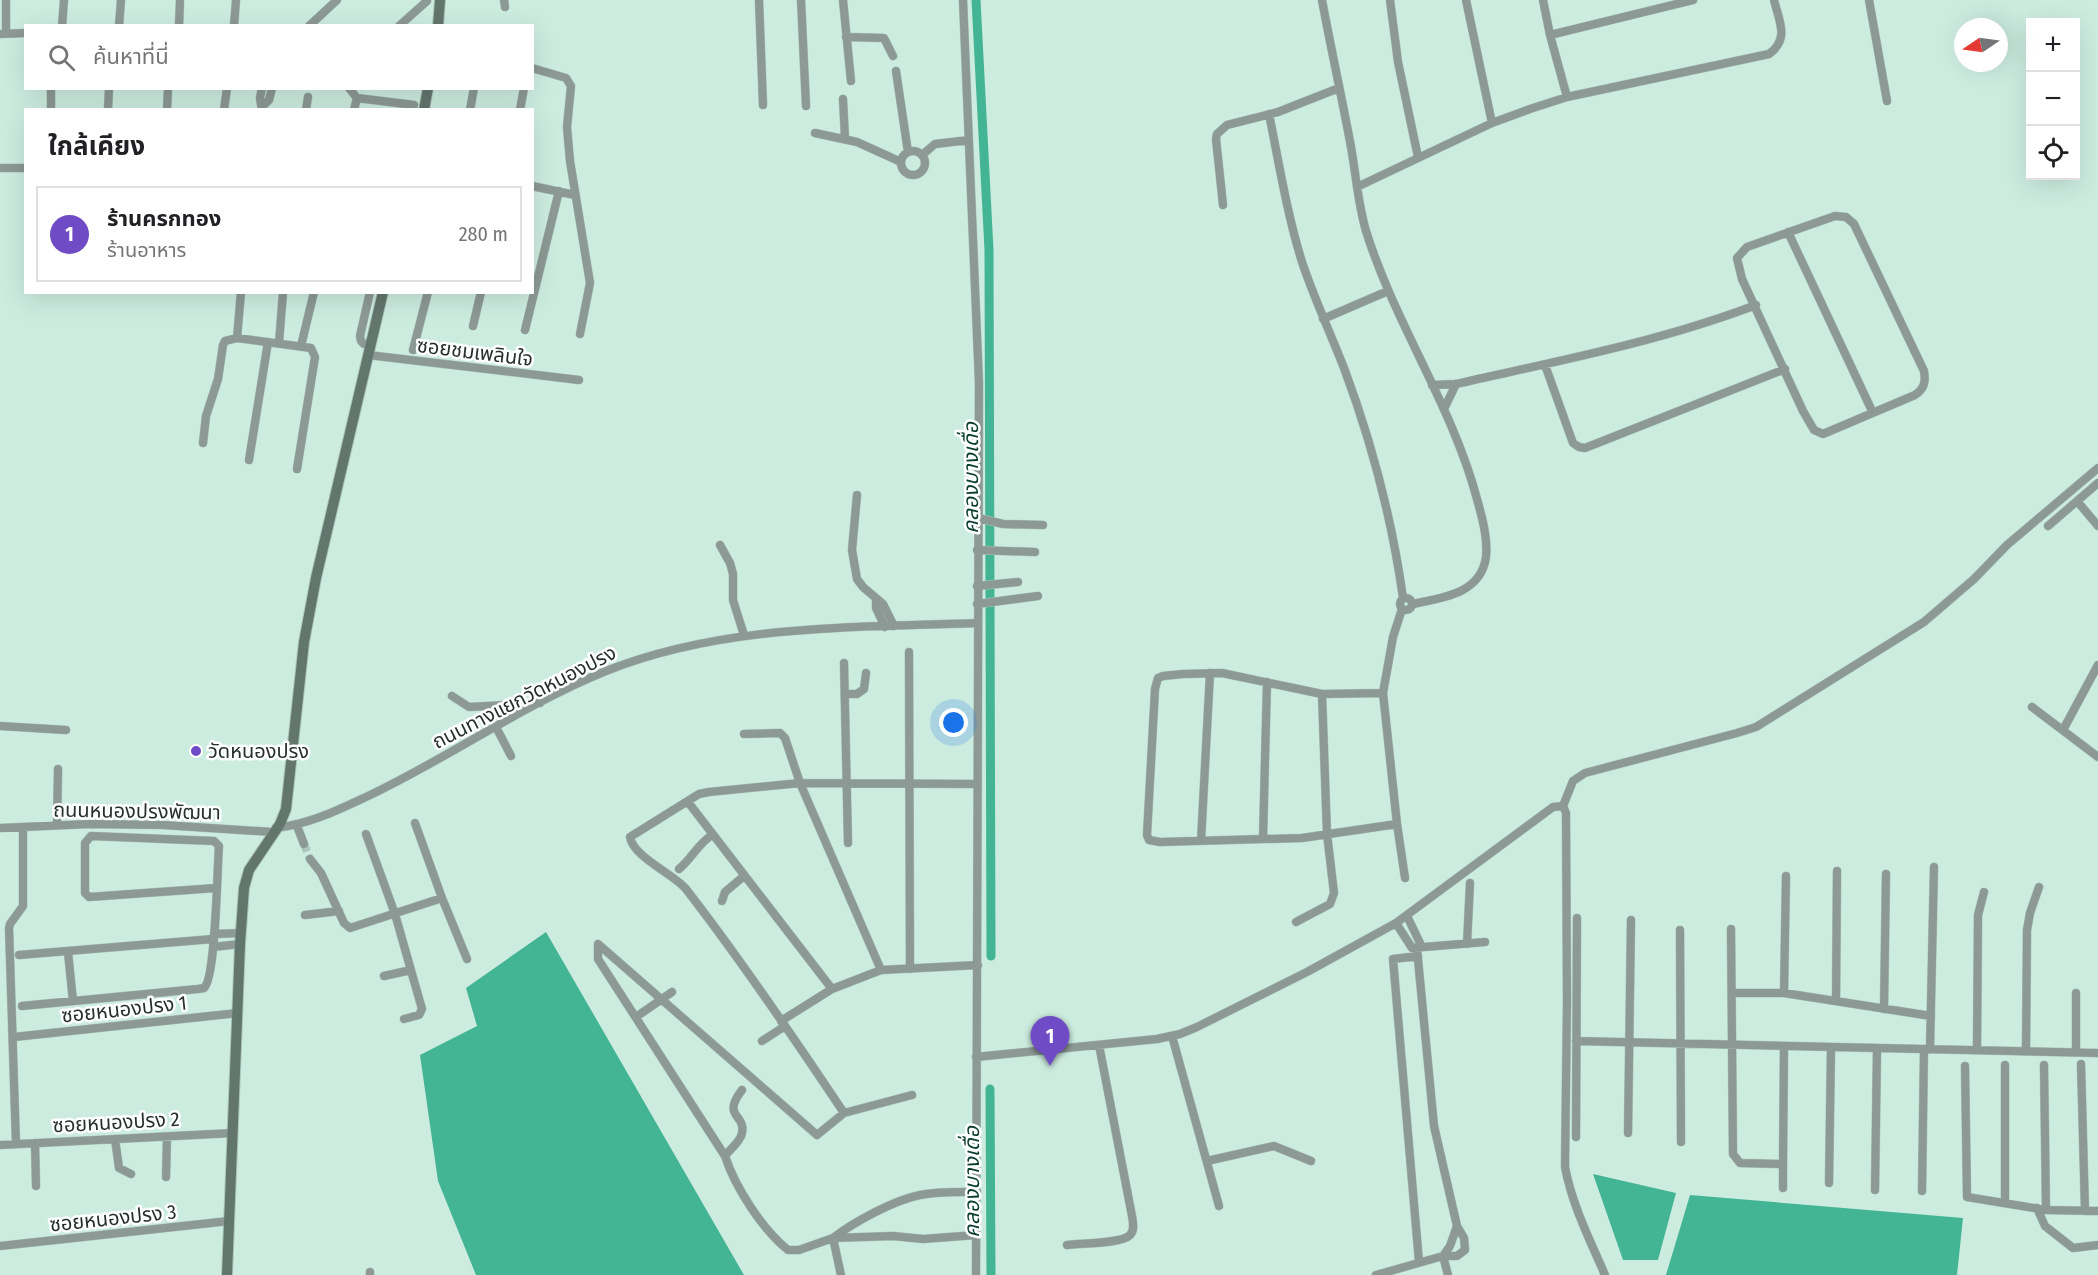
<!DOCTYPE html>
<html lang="th">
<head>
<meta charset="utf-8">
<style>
  :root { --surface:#fff; --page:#f6f6f6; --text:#202124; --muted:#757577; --line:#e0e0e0; --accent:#6f4cc5 }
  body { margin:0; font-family:"Fira Sans Condensed","Noto Sans Thai",sans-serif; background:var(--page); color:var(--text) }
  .controls { position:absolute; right:18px; top:18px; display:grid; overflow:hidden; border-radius:0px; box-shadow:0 6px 24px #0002 }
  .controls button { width:54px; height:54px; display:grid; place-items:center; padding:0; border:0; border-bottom:2px solid var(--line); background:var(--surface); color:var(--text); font:30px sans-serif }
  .compass { position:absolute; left:1954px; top:18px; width:54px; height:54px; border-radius:50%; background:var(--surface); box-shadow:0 6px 24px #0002; rotate:257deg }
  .you { position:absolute; left:954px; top:723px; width:21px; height:21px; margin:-15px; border:4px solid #fff; border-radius:50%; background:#1a73e8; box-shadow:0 0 0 9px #1a73e833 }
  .badge { display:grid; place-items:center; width:39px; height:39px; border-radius:50%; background:var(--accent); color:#fff; font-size:20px; font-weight:700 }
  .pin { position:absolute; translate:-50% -50px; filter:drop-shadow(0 2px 3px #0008) }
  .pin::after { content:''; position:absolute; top:32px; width:21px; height:18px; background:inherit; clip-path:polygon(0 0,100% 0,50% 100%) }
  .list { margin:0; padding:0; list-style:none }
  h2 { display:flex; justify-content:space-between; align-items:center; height:78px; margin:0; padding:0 24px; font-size:26px }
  h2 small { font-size:20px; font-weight:400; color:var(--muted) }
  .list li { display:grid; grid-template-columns:39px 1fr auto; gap:18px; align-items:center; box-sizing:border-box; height:96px; margin:0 12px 12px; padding:0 12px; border:2px solid var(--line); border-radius:0px }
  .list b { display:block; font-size:22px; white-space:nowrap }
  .list p { margin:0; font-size:20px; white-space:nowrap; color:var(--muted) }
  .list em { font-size:20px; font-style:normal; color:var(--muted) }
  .icon { flex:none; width:33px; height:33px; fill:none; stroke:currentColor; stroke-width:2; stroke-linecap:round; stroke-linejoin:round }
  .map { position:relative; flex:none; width:2098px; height:1275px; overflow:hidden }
  .search { position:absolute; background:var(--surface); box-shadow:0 6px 24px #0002; left:24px; top:24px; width:510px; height:66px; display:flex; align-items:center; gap:15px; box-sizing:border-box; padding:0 21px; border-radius:0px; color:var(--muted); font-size:22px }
  .panel { position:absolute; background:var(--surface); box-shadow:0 6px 24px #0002; left:24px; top:108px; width:510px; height:186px; border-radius:0px }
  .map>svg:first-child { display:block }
  .water { fill:#44b594 }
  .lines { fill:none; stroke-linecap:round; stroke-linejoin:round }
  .canal { stroke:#44b594; stroke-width:9 }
  .street-tunnel { stroke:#abc6bc; stroke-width:8; stroke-dasharray:8 4; stroke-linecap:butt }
  .street-casing { stroke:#abc6bc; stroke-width:9 }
  .secondary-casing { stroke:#abc6bc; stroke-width:12 }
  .street { stroke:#8d9994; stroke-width:8 }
  .secondary { stroke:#63766e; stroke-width:10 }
  .poi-dot { fill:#6f4cc5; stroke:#fff; stroke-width:2 }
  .labels { text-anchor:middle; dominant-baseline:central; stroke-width:5; stroke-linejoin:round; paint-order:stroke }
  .street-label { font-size:20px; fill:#25302c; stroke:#fff }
  .poi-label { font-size:20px; fill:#25302c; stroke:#fff; text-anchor:start }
  .water-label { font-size:21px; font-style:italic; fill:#0b3e30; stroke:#fff }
</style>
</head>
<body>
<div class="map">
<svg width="2098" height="1275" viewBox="0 0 2098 1275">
  <rect width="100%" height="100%" fill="#cdece0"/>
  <path class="water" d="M546 932 744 1275H476L438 1181 420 1055 477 1026 466 988Z
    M1593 1174 1676 1193 1658 1260H1623Z
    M1690 1195 1963 1218 1957 1275H1666Z"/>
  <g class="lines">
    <path class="canal" d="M976 0 989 250 991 956
      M990 1089 991 1275"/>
    <path class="street-tunnel" d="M304 844 310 859"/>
    <g class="street-casing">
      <path id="street" d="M504 0 505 7
        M759 0 763 105
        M801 0 806 106
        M843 0 851 81
        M963 0 979 383 976 1275
        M1322 0C1331 49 1342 98 1351 147 1356 175 1358 204 1366 231 1395 324 1452 405 1477 499 1482 517 1488 538 1486 557 1481 594 1442 598 1412 604
        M1390 0 1398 62 1418 157
        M1466 0 1492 123
        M1543 0 1550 35 1567 97
        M1869 0 1887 101
        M62 26 64 0
        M119 26 121 0
        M179 26 180 0
        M234 26 236 0
        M309 26 337 0
        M399 26 427 1
        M6 33V0
        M0 34 26 33
        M1550 35 1693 0
        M846 37 884 38 893 56
        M532 68 566 78 571 86 567 127 570 161 590 283 580 334
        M896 71 908 152
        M349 88 357 98
        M843 99 845 138
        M263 106 269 100 272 88
        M51 110V88
        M108 110 109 88
        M167 110 168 88
        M224 110 227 88
        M262 110 260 98 262 88
        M306 110 308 97
        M354 110 357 98 414 105
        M470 110 474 88
        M520 110 524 88
        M1269 114C1279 163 1287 214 1302 262 1314 298 1330 332 1344 368 1372 443 1392 519 1403 598
        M815 133 857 142 901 162
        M901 163a12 12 0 1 1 24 0a12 12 0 1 1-24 0Z
        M922 155 935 144 969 140
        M0 168H26
        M532 186 575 195
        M1357 187 1492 123 1530 109 1567 97 1769 54C1790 39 1779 21 1774 0
        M1223 205 1216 139 1217 134 1227 125 1278 112 1339 88
        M1835 216 1846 217 1854 224 1924 371C1926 382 1924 389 1915 395L1823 434 1814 430 1803 411 1742 279 1737 258 1747 247Z
        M1788 232 1873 413
        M370 292 360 336 361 341 364 344 371 345
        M1323 319 1388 291
        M473 326 481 292
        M525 330 559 191
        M237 338 241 292
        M279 343 283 292
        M301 346 314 292
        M413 350 428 292
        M368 355 579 380
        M1545 365 1573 443 1579 447 1585 448 1785 369
        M1432 385 1456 384C1557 361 1659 342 1756 305
        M1444 409 1456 384
        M203 443 206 416 218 379 223 345 225 341 237 338 311 348 315 357 297 469
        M249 460 268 342
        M857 495 852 550 857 579 863 587 883 604 894 626
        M2077 501 2098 526
        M978 518 1003 524 1043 525
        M2048 526 2098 483
        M720 545 730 563 733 574V600L744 635
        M977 550 1035 552
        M977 586 1018 582
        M1400 604a6 6 0 1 1 12 0a6 6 0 1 1-12 0Z
        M876 599V608L885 627
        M977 604 1038 596
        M1402 609 1393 637 1383 693 1397 824 1405 878
        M909 652 910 969
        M844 663 848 843
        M1383 693 1322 694 1222 673 1183 674 1163 676 1158 678 1155 689 1147 835 1149 840 1160 842 1302 838 1397 824
        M845 694H857L864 689 866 673
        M452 696 469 707 540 703
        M2032 707 2098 757
        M0 726 66 730
        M496 727 511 756
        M2063 730 2098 665
        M744 734 780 733 785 738 800 783 881 970
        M688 802 832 989
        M1563 806 1573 781 1585 773 1737 733 1756 727 1924 622 1974 579 2007 545 2098 468
        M415 823 442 898 467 959
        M57 825 58 769
        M297 826 304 844
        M0 828 90 824 163 825 273 832
        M276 828C309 824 336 811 366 797 447 759 522 705 606 671 724 624 852 628 977 623
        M366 834 395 914 422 1009 419 1015 404 1019
        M1263 839 1267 682
        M1201 841 1210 673
        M310 859 321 873 344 923 350 928 442 898
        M679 869C692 858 698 844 712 835
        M722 901 725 892 744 876
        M305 915 339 911
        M1296 922 1330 904 1334 893 1327 834 1322 694
        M1396 923 1412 948 1485 942
        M1731 929 1733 1154 1740 1163 1783 1164 1784 1046
        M1680 930 1681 1142
        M214 934 241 933
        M1467 944 1470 883
        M213 947 240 944
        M68 952 73 1001
        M19 955 213 939
        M1418 956 1393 959 1419 1262
        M384 976 411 970
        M1733 993H1784L1931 1016
        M1784 993 1786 876
        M1836 1001 1837 871
        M22 1006 198 989 204 988C216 978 217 869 219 846L214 841 91 836 85 843V893L89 897 216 888
        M1884 1009 1886 874
        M636 1017 672 992
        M781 1021 832 989 881 970 978 965
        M1172 1036 1219 1206
        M14 1037 238 1013
        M762 1041 785 1026
        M1576 1041 2098 1053
        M1930 1049 1934 867
        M1977 1050 1978 915 1984 892
        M2026 1051 2027 930 2030 913 2039 887
        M2076 1052V993
        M976 1057 1157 1039 1180 1034 1197 1027 1307 972 1396 923 1553 807 1563 806 1566 813 1567 1001 1565 1167C1572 1205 1590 1240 1605 1275
        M2081 1064 2085 1211
        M2005 1065V1203
        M2044 1065 2046 1210
        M1965 1066 1967 1197 2046 1210 2098 1211
        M912 1095 844 1113 817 1135 598 944V959L725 1156C735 1187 762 1229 788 1250H799L833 1238 893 1236 923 1239 976 1235
        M844 1113C794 1038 741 960 686 889 674 874 633 857 630 837L699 794 709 792 800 783 978 784
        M1628 1133 1631 920
        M1576 1137 1577 918
        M115 1139 119 1168 131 1174
        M35 1143 36 1186
        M16 1144 9 928 10 924 23 906V827
        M0 1145 233 1133
        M725 1156C730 1149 741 1141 742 1133 746 1114 721 1117 742 1090
        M1207 1161 1274 1146 1311 1161
        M1783 1164V1188
        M166 1177 167 1137
        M1829 1183 1831 1047
        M1875 1190 1877 1048
        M1922 1191 1924 1049
        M2037 1208 2045 1226 2073 1248 2098 1245
        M1067 1245C1080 1243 1122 1244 1130 1235 1135 1230 1133 1222 1132 1216L1099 1045
        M0 1246 229 1221
        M1443 1256 1450 1246 1457 1226
        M1443 1256 1448 1275
        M370 1272V1275
        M841 1275 833 1238C854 1222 894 1200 920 1195 939 1191 958 1192 977 1192
        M1376 1275 1443 1256H1457L1465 1250 1464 1238 1457 1226 1434 1126 1417 949 1420 943 1407 916"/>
    </g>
    <g class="secondary-casing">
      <path id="secondary" d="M438 26 440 0
        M424 110 428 88
        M227 1275 240 944 244 888 249 870 280 824 286 809 304 642 316 578 383 292"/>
    </g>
    <use href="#street" class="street"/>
    <use href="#secondary" class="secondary"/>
  </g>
  <circle class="poi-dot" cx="196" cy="751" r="6"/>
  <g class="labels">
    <g class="street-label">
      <text transform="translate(475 352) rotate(7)">ซอยชมเพลินใจ</text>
      <text transform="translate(524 697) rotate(-27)">ถนนทางแยกวัดหนองปรง</text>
      <text transform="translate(137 811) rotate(1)">ถนนหนองปรงพัฒนา</text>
      <text transform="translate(124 1009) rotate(-6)">ซอยหนองปรง 1</text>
      <text transform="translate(116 1122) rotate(-3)">ซอยหนองปรง 2</text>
      <text transform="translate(113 1218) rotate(-6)">ซอยหนองปรง 3</text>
    </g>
    <g class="poi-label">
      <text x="208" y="751">วัดหนองปรง</text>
    </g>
    <g class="water-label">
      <text transform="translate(971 478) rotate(-90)">คลองบางเดื่อ</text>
      <text transform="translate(972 1182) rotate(-90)">คลองบางเดื่อ</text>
    </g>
  </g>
</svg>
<div class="controls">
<button>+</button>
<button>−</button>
<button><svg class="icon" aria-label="locate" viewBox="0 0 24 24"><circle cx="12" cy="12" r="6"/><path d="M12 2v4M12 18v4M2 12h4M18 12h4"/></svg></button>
</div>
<svg class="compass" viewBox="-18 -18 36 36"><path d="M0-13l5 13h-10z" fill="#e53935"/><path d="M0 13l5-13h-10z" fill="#757577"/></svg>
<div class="you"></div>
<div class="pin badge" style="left:1050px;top:1066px">1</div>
<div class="search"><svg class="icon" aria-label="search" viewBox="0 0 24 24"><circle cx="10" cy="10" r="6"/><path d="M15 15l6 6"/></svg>ค้นหาที่นี่</div>
<section class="panel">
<h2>ใกล้เคียง<small></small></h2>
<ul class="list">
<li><span class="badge">1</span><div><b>ร้านครกทอง</b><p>ร้านอาหาร</p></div><em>280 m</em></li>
</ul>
</section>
</div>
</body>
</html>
